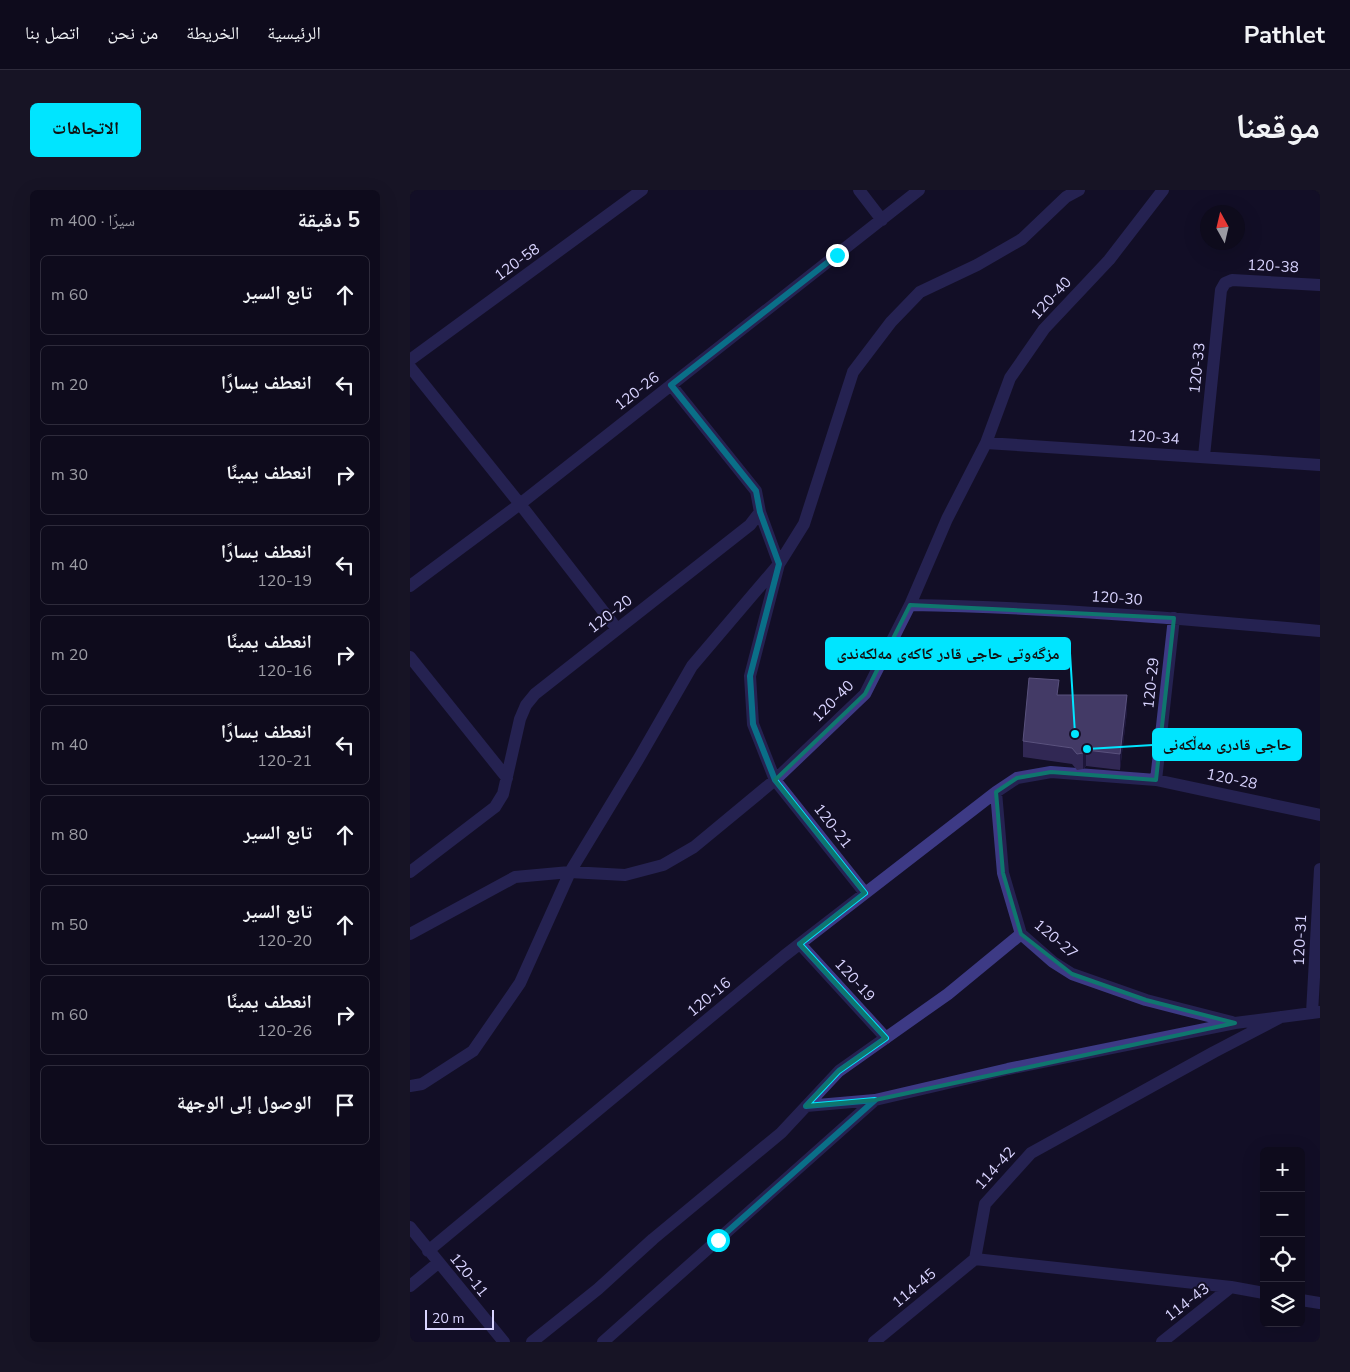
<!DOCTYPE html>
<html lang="ar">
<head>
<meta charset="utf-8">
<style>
  :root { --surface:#0e0b1c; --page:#171425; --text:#f1f3f6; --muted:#9b9ba3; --line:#2e2b3b; --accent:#00e5ff }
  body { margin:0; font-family:"Nunito Sans","Noto Naskh Arabic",sans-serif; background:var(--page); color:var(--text); direction:rtl }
  .controls { position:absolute; right:15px; bottom:15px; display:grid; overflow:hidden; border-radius:8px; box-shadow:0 5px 20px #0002 }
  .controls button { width:45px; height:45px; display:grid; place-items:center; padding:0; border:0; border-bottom:1px solid var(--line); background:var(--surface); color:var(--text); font:25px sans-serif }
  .compass { position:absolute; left:790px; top:15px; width:45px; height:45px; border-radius:50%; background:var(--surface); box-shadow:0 5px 20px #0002; rotate:352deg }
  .scale { position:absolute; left:15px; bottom:12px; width:69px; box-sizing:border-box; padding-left:5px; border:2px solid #d9d4ff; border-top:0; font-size:14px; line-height:18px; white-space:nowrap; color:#d9d4ff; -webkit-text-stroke:4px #130f26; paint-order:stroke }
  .stop { position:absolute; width:15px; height:15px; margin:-11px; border:4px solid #00e5ff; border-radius:50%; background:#fff }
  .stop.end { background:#00e5ff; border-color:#fff; box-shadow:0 1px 5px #0008 }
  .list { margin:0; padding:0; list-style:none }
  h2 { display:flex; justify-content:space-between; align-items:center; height:65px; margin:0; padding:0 20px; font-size:21px }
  h2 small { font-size:16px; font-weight:400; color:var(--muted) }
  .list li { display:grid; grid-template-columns:32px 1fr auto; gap:15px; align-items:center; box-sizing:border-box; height:80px; margin:0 10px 10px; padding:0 10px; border:1px solid var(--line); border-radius:8px }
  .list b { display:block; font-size:19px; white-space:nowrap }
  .list p { margin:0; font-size:16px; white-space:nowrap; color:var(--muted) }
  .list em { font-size:16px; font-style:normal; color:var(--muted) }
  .icon { flex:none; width:28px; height:28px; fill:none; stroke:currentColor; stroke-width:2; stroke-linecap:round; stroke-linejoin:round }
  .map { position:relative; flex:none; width:910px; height:1152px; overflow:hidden; direction:ltr; border-radius:8px }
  header { display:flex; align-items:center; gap:30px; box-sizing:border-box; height:70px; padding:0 25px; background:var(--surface); border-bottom:1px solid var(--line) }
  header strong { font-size:24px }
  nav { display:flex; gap:28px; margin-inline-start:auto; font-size:18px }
  .intro { display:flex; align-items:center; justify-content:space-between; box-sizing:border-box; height:120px; padding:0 30px }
  h1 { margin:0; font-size:35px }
  .button { padding:12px 22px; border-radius:8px; background:var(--accent); color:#111; font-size:18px; font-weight:700 }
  main { display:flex; gap:30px; padding:0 30px }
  aside { flex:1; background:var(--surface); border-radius:8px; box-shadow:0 5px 20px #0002 }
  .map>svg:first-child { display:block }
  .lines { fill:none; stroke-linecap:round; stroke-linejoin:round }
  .minor { stroke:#3d3a85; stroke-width:12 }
  .wall { fill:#312854 }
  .shaded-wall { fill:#1d163a }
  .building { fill:#433a66; stroke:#5a527e }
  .route { stroke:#00e5ff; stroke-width:6 }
  .marked { fill:none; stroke:#0f766e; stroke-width:4; stroke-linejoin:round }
  .labels { text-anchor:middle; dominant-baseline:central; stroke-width:4; stroke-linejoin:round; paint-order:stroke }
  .street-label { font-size:15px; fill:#d9d4ff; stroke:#130f26 }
  .leader { fill:none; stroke:#00e5ff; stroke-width:2 }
  .callout-dot { fill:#00e5ff; stroke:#130f26; stroke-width:2 }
  .callout { fill:#00e5ff; stroke:#00e5ff; stroke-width:2 }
  .callout-label { font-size:16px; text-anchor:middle; font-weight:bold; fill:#111 }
</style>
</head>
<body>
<header>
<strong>Pathlet</strong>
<nav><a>الرئيسية</a><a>الخريطة</a><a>من نحن</a><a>اتصل بنا</a></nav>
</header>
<div class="intro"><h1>موقعنا</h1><a class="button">الاتجاهات</a></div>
<main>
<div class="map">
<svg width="910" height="1152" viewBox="0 0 910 1152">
  <rect width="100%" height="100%" fill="#130f26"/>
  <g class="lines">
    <path class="minor" d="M449 0 472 30
      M0 170 232 0
      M0 177 110 314 207 439
      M576 253 910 275
      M794 266 811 100 815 93 822 90 910 95
      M350 322 369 374 340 486 343 534 365 590 455 703
      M0 396 110 314 509 0
      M500 415C637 417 774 429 910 441
      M0 467 97 588
      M746 590 764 428
      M586 602 593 683 611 744 643 772 662 784 736 810 822 832
      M0 682 85 617 93 604 110 529 116 515 125 504 340 335 350 322 346 301 261 195
      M0 744 105 687 160 682 215 685 253 675 284 657 365 590 455 504 500 415 537 329 576 253 600 188 634 139 699 70 753 0
      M390 754 476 848
      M902 823 910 679
      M0 896 12 894 63 861 110 793 160 682 229 568 282 476 369 374 394 334 443 182 481 132 510 102 567 75 612 49 656 7 669 0
      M396 916 465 910 598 879 825 833 910 822
      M0 1037 94 1152
      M18 1061 374 766 586 602 607 588 641 582 746 590 910 625
      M0 1096 28 1073
      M854 1103 821 1097 565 1069 575 1014 621 963 804 862 871 827
      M891 1110 910 1113
      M122 1152 188 1099 243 1049 371 943 429 881 538 804 611 744
      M193 1152 465 910
      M464 1152 565 1069
      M752 1152 821 1097"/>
  </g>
  <path class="wall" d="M649 505 717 521 710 580 676 576 673 579 667 580 662 574 613 567V551Z"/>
  <path class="shaded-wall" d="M717 505V521L710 580V564Z
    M676 560V576L673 579V563Z"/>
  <path class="building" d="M619 488 649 490 647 505H717L710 564 676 560 673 563 667 564 662 558 613 551Z"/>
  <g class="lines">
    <path class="route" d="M308 1050 465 910 396 916 429 881 476 848 390 754 455 703 365 590 343 534 340 486 369 374 350 322 346 301 261 195 427 65"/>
  </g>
  <path d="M0 0H910V1152H0ZM500 415 764 428 746 590 641 582 607 588 586 602 593 683 611 744 662 784 736 810 825 833 465 910 396 916 429 881 476 848 390 754 455 703 365 590 455 504Z" fill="#130f26" fill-opacity=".55" fill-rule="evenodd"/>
  <path class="marked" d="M500 415 764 428 746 590 641 582 607 588 586 602 593 683 611 744 662 784 736 810 825 833 465 910 396 916 429 881 476 848 390 754 455 703 365 590 455 504Z"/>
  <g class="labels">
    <g class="street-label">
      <text transform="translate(107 72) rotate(-36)">120-58</text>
      <text transform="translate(863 76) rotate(3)">120-38</text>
      <text transform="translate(641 108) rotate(-47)">120-40</text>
      <text transform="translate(787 178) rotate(-84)">120-33</text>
      <text transform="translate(227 201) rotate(-38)">120-26</text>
      <text transform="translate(744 247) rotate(4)">120-34</text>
      <text transform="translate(707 408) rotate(4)">120-30</text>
      <text transform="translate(200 424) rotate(-38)">120-20</text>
      <text transform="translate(741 493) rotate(-84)">120-29</text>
      <text transform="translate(423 511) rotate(-45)">120-40</text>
      <text transform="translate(822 589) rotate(12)">120-28</text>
      <text transform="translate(423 636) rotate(52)">120-21</text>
      <text transform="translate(646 749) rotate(40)">120-27</text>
      <text transform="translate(890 750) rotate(-87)">120-31</text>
      <text transform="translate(445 790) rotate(48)">120-19</text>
      <text transform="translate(299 807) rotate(-40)">120-16</text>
      <text transform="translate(585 978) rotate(-48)">114-42</text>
      <text transform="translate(59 1085) rotate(51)">120-11</text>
      <text transform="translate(504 1098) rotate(-40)">114-45</text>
      <text transform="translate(777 1112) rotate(-38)">114-43</text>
    </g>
  </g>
  <path class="leader" d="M665 544L660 463M677 559L743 555"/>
  <g class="callout-dot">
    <circle cx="665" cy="544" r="5"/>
    <circle cx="677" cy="559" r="5"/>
  </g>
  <g class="callout">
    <rect x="416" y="448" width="244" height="31" rx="5"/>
    <rect x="743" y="539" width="148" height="31" rx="5"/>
  </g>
  <g class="callout-label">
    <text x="538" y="469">مزگەوتی حاجی قادر کاکەی مەلکەندی</text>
    <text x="817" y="560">حاجی قادری مەڵکەنی</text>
  </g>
</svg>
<div class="controls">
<button>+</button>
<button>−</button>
<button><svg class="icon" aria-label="locate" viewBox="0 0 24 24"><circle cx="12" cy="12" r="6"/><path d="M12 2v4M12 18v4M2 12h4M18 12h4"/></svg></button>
<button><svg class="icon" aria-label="layers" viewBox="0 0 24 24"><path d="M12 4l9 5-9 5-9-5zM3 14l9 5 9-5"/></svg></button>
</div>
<svg class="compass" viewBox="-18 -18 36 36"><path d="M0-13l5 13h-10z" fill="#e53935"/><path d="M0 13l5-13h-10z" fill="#9b9ba3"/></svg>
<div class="scale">20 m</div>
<div class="stop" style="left:308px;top:1050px"></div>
<div class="stop end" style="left:427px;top:65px"></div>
</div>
<aside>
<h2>5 دقيقة<small>سيرًا · 400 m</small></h2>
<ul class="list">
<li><svg class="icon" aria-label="ahead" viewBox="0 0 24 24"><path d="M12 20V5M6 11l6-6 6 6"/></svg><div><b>تابع السير</b></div><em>60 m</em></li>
<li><svg class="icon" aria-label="left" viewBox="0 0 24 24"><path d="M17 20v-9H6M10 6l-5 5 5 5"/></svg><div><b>انعطف يسارًا</b></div><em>20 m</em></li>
<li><svg class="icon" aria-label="right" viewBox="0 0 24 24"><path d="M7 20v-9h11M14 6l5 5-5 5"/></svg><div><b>انعطف يمينًا</b></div><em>30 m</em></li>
<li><svg class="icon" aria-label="left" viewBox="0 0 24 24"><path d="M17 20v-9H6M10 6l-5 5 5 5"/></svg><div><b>انعطف يسارًا</b><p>120-19</p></div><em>40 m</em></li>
<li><svg class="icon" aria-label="right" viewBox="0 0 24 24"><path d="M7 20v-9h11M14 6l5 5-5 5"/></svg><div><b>انعطف يمينًا</b><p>120-16</p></div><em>20 m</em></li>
<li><svg class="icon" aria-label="left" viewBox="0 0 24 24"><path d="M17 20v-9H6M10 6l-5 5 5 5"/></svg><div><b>انعطف يسارًا</b><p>120-21</p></div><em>40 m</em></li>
<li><svg class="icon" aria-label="ahead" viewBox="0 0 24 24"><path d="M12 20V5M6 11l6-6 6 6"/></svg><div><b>تابع السير</b></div><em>80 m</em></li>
<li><svg class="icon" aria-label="ahead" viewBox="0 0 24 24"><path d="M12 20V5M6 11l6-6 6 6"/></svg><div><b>تابع السير</b><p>120-20</p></div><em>50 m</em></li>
<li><svg class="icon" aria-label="right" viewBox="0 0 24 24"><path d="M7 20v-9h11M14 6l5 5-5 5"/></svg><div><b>انعطف يمينًا</b><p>120-26</p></div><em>60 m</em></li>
<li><svg class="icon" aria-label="arrive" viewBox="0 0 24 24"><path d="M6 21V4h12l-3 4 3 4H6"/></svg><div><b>الوصول إلى الوجهة</b></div></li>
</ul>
</aside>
</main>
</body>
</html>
